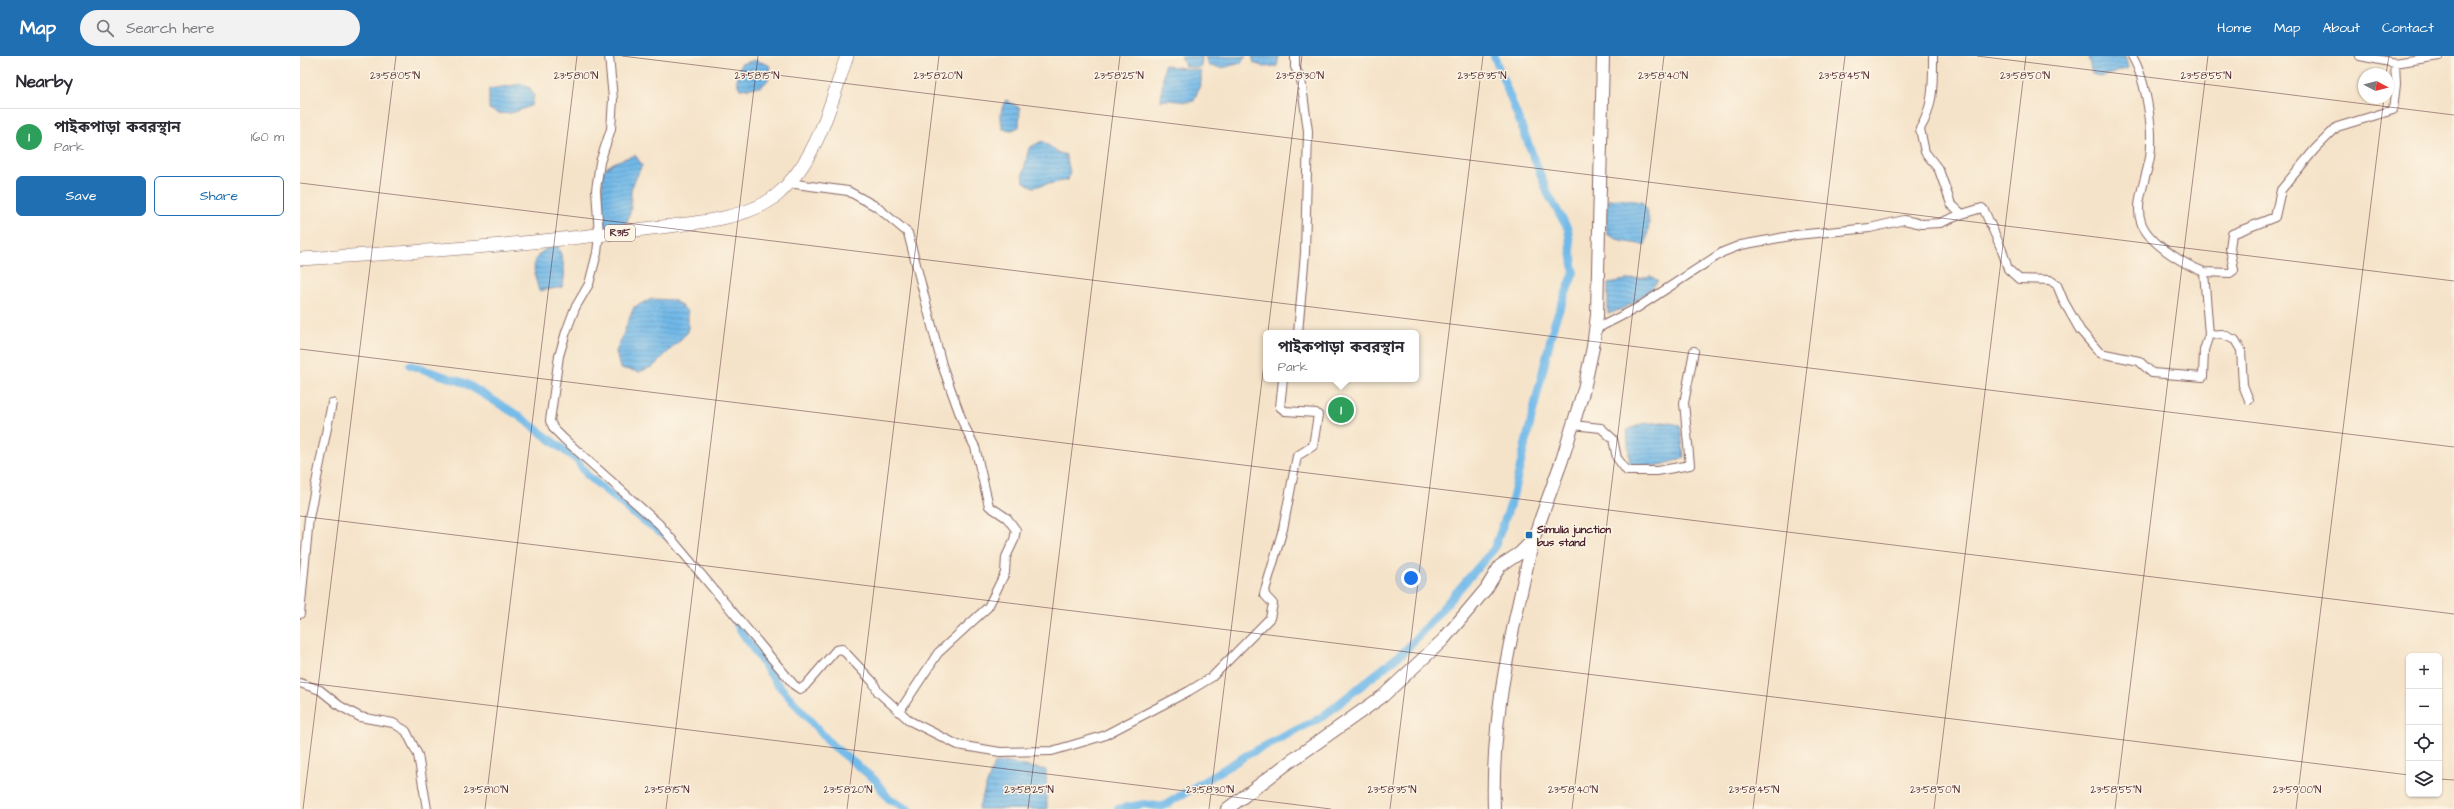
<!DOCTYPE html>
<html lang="en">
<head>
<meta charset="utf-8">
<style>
  :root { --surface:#fff; --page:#f2f2f3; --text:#2b2b33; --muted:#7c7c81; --line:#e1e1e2; --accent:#1f6fb2 }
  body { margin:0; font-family:"Architects Daughter","Noto Sans Bengali",sans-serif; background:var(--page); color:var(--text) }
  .controls { position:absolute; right:12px; bottom:12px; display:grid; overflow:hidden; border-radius:6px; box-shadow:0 1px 3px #0004 }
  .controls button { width:36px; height:36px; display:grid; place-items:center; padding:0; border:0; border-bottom:1px solid var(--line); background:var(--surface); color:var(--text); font:20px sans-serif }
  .compass { position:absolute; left:2058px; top:12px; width:36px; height:36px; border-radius:50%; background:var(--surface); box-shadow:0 1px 3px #0004; rotate:97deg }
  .you { position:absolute; left:1111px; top:522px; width:14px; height:14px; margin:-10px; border:3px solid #fff; border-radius:50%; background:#1a73e8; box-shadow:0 0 0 6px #1a73e833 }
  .badge { display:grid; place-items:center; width:26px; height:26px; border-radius:50%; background:var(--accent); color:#fff; font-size:13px; font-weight:700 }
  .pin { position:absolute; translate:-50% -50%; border:2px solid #fff; box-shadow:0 1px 4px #0006 }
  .popup { position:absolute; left:963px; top:274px; width:156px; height:52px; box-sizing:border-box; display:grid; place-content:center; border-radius:6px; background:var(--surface); filter:drop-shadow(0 1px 3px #0005); font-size:13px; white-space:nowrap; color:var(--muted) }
  .popup b { font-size:15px; color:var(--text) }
  .popup::after { content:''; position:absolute; left:50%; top:100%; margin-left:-8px; border:8px solid transparent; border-top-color:var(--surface) }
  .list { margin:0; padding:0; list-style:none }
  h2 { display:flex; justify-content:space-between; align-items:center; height:52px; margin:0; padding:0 16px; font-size:17px }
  h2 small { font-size:13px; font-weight:400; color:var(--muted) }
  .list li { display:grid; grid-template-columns:26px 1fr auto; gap:12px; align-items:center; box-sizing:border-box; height:56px; padding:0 16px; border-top:1px solid var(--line) }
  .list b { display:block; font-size:15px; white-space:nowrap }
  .list p { margin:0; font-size:13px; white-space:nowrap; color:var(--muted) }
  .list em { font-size:13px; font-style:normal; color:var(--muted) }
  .actions { display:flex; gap:8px; padding:12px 16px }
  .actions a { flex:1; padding:9px 0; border:1px solid var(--accent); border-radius:6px; text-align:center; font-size:14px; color:var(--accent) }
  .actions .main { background:var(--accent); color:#fff }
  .icon { flex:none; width:22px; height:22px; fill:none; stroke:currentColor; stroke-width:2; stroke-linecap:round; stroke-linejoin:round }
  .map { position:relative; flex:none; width:2154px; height:753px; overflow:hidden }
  header { display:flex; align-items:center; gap:24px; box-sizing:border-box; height:56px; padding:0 20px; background:var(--accent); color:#fff }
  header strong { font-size:19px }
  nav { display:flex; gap:22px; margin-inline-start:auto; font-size:14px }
  .search { width:280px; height:36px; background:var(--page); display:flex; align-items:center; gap:10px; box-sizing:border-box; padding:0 14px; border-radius:22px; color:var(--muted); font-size:15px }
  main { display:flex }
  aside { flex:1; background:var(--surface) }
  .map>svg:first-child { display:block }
  .water { fill:url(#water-rules); stroke:#5e6c8a }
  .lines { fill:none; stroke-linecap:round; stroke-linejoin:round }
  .canal { stroke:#71b9e9; stroke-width:8 }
  .street-casing { stroke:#866462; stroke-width:10 }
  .secondary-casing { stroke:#866462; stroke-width:14 }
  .primary-casing { stroke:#866462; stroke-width:14 }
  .street { stroke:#fff; stroke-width:8 }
  .secondary { stroke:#fff; stroke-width:12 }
  .primary { stroke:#fff; stroke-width:13 }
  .ticks { fill:none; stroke:#4a1f2b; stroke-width:1; stroke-opacity:0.45 }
  .poi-dot { fill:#1f6fb2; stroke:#fcf5e5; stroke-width:1.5 }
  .labels { text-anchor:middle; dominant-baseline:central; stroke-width:3; stroke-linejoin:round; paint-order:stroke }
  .shield { fill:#fcf5e5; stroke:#7f5f63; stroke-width:1 }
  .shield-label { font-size:10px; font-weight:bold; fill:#4a1f2b }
  .poi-label { font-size:11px; font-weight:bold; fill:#4a1f2b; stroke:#fcf5e5; text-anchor:start }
  .ticks-label { font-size:10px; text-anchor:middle; fill:#4a1f2b; stroke:#fcf5e5; stroke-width:3; stroke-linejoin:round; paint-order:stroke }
</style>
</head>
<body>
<header>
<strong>Map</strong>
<div class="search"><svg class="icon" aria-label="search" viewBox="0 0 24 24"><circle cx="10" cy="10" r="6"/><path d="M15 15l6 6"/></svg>Search here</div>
<nav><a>Home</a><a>Map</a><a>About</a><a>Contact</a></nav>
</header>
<main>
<aside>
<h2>Nearby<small></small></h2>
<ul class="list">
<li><span class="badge" style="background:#2e9e5b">1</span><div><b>পাইকপাড়া কবরস্থান</b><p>Park</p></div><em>160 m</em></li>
</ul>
<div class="actions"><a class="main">Save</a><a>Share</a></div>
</aside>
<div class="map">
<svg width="2154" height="753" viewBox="0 0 2154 753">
  <defs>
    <pattern id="water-rules" width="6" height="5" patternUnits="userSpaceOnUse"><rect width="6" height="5" fill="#71b9e9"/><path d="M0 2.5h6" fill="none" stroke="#5f96bd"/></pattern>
  </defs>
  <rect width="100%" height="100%" fill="#fcf5e5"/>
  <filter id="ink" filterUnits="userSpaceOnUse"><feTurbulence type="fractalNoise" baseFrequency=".025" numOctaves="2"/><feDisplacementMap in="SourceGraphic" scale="8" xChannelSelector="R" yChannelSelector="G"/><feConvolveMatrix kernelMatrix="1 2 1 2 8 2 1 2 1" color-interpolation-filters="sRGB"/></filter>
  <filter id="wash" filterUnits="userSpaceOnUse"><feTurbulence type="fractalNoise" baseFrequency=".012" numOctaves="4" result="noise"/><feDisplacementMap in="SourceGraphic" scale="16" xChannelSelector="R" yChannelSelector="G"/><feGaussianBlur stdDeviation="0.9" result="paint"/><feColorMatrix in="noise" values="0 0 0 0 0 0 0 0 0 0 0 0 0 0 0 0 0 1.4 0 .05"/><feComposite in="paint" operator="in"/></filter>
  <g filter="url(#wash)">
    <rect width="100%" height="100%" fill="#f5e3c9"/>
    <path class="water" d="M881 0H902L901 10 897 12 885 10Z
      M905 0H946L941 7 922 12 909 10Z
      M952 0H979L977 10 964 11 954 7Z
      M1788 0H1825L1828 12 1802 21 1792 18Z
      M455 4 469 9C473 17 468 27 460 31L440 33C435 25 437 16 441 8Z
      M864 9 901 15V26L894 45C883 48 873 42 861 45Z
      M222 28 230 32 234 39 232 49C216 56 204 62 189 53V33Z
      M706 44 720 52 719 71 712 74 703 73C700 62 700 53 706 44Z
      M742 85 759 97 766 99 770 116 768 124 733 131 724 126 723 117 729 92Z
      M335 99 342 109 331 133V153L327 166 318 170 304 171 301 162 303 114 315 106Z
      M1318 143 1342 146C1352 160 1349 174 1345 189L1321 185 1307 178 1306 159 1308 144Z
      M257 189C263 202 267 217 262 231L239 235C232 212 229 197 257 189Z
      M1351 220 1358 225C1344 242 1329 251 1308 258V227Z
      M352 243 374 244 388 256V276L354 310 339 316 320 312 316 296 334 251Z
      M1363 366 1380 369 1384 401C1366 409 1350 412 1330 411L1327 374 1342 368Z
      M703 706 746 714 747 753H678L694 708Z"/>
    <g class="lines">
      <path class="canal" d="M110 309 165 327 219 360 277 404 287 419 334 458 368 481
        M431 557 441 575 475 625 532 689 574 723 589 743 608 753
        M818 753 844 748 862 751 947 699 1022 661 1106 594 1194 493 1212 444 1254 268 1274 216 1268 173 1248 138 1194 0"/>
    </g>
  </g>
  <g filter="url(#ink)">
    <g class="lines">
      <g class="street-casing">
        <path id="street" d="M309 0 313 43 311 73 300 106 296 134 299 179 297 197 289 228 275 252 266 276 259 300 250 365 254 373 264 383 359 468 494 629 500 633 505 630 536 594 542 593 573 626 578 636 610 665 658 689 700 696 752 695 803 680 889 635 912 621 970 562 973 548 964 538 983 473 997 400 1013 390 1018 359 1016 357 985 355 980 351 983 323
          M995 0V11L1001 23 1008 75 1005 197 998 277
          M1633 0C1633 26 1634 50 1620 73L1625 96 1639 114 1651 148 1662 158 1682 152 1684 154 1702 194 1708 213 1719 223 1750 224 1757 229 1764 246 1780 274 1800 297 1839 305 1852 317 1903 321 1904 294 1909 279
          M1832 0C1846 24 1854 73 1850 101 1847 121 1834 147 1841 166 1848 187 1884 208 1904 216
          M2060 0 2095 7 2139 0
          M488 127 548 135 577 151 608 177 642 309 663 367 675 391 689 450 707 462 716 474 714 484 706 501 705 517 688 551 638 597 599 656
          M1296 273 1337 252 1423 196 1441 189 1496 179 1570 172 1604 164 1622 168 1640 167 1662 158
          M1949 344 1943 329 1941 294 1935 284 1922 278 1909 279 1904 216 1930 217 1934 214 1930 192 1932 178 1975 161 1981 134 2015 93 2037 71 2093 54 2096 28 2095 7
          M1273 369 1301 372 1313 383 1317 402 1327 415H1357L1390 409 1384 347 1394 295
          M0 558 9 462 32 347
          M0 627 20 634 40 650 60 661 93 667 106 675 118 699 127 753"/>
      </g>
      <g class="secondary-casing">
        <path id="secondary" d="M927 753 991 705 1083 640 1143 584 1186 533 1200 510 1220 497 1233 484 1262 404 1284 333 1293 291 1297 259 1303 0
          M1194 753C1191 659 1212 574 1233 484"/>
      </g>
      <g class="primary-casing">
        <path id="primary" d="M0 203C115 196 230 189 344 173 382 168 447 165 477 139 518 103 530 49 547 0"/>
      </g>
      <use href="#street" class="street"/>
      <use href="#secondary" class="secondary"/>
      <use href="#primary" class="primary"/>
    </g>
  </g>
  <path class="ticks" d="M322 0 2154 225M1677 0 2154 59M2086 18 2089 0M0 127 2154 391M0 293 2154 558M0 460 2109 719M0 626 1031 753M2139 723 2154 724M3 753 96 0M185 753 277 0M366 753 458 0M547 753 639 0M728 753 820 0M909 753 1002 0M1090 753 1183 0M1272 753 1364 0M1453 753 1545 0M1634 753 1726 0M1815 753 1908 0M1996 753 2084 42"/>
  <rect class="poi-dot" x="1225" y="475" width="8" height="8" rx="2"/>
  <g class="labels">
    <rect class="shield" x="305" y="169" width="30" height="16" rx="3"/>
    <g class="shield-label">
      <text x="320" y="177">R315</text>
    </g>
    <g class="poi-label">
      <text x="1237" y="473">Simulia junction<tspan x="1237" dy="13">bus stand</tspan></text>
    </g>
  </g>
  <g class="ticks-label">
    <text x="95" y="23">23°58'05"N</text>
    <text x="276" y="23">23°58'10"N</text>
    <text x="457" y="23">23°58'15"N</text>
    <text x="638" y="23">23°58'20"N</text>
    <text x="819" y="23">23°58'25"N</text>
    <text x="1000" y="23">23°58'30"N</text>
    <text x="1182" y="23">23°58'35"N</text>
    <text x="1363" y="23">23°58'40"N</text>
    <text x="1544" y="23">23°58'45"N</text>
    <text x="1725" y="23">23°58'50"N</text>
    <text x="1906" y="23">23°58'55"N</text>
    <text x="186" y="737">23°58'10"N</text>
    <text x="367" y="737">23°58'15"N</text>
    <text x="548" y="737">23°58'20"N</text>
    <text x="729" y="737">23°58'25"N</text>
    <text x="910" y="737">23°58'30"N</text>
    <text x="1092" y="737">23°58'35"N</text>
    <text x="1273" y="737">23°58'40"N</text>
    <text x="1454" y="737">23°58'45"N</text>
    <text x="1635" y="737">23°58'50"N</text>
    <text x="1816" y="737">23°58'55"N</text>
    <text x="1997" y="737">23°59'00"N</text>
  </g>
</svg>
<div class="controls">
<button>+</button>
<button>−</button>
<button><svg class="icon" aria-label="locate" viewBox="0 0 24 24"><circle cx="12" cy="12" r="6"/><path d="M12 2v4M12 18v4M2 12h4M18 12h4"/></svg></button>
<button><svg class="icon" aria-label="layers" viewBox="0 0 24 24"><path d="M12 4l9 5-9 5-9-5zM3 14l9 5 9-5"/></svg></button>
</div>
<svg class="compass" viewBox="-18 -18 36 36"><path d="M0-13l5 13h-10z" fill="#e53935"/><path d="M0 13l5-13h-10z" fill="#7c7c81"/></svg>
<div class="you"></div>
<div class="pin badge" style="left:1041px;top:354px;background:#2e9e5b">1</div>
<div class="popup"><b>পাইকপাড়া কবরস্থান</b>Park</div>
</div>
</main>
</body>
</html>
